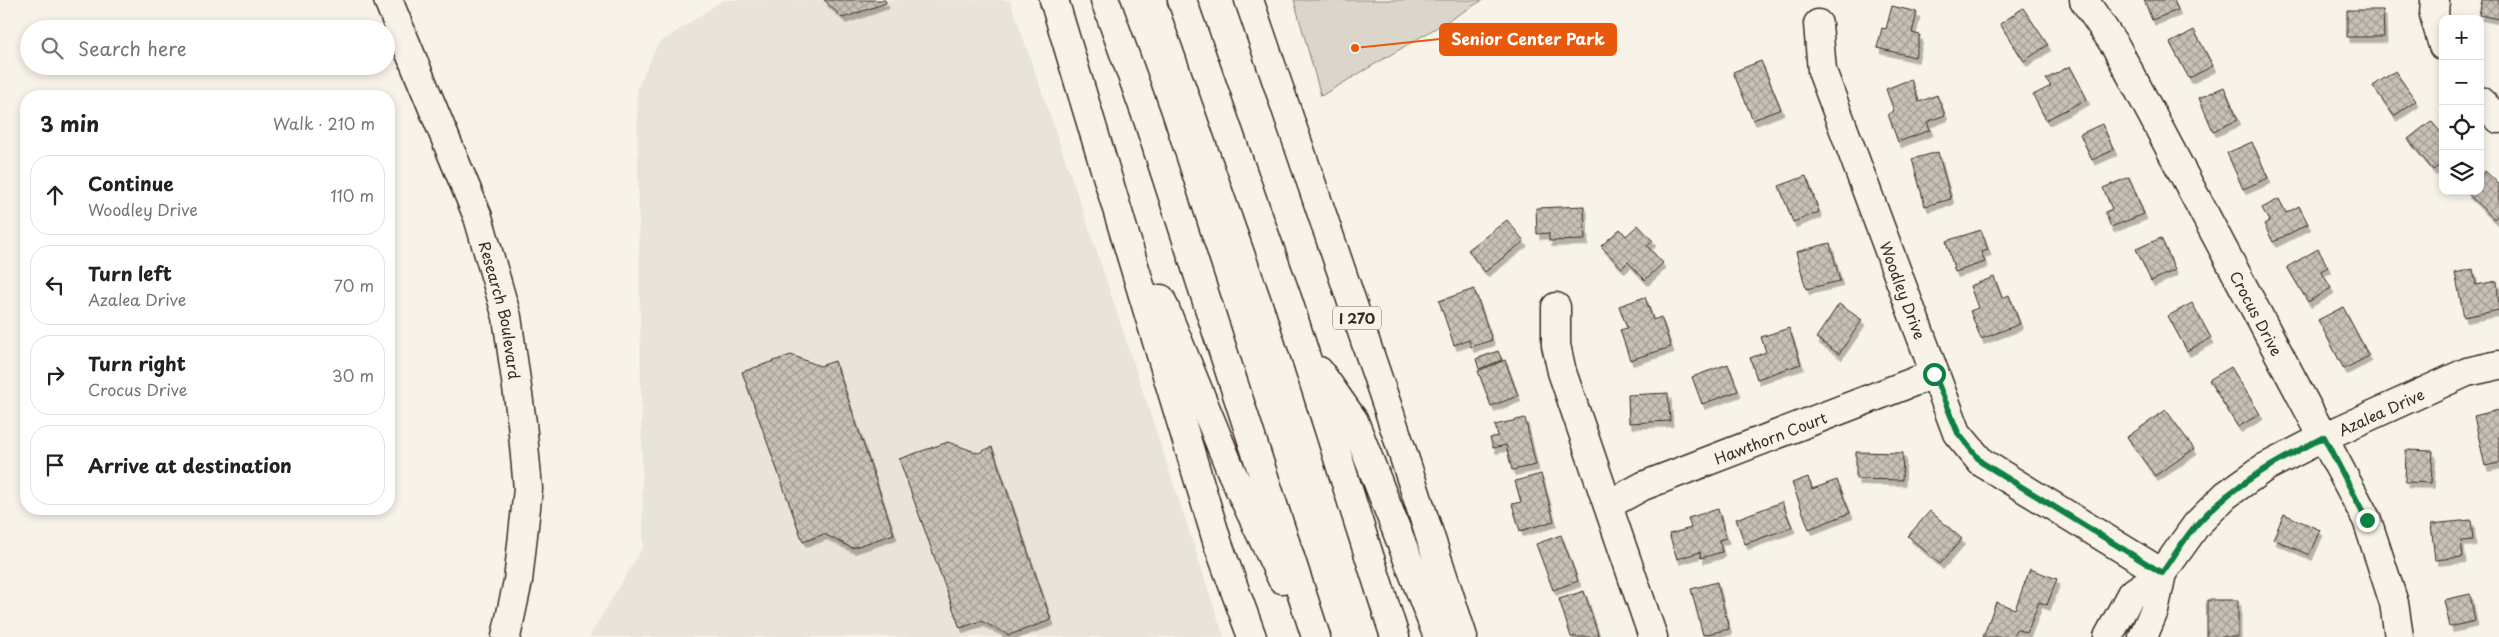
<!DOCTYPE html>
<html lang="en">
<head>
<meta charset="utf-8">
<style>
  :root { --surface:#fff; --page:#f6f6f6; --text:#202124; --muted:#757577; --line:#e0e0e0 }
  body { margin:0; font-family:"Playpen Sans",sans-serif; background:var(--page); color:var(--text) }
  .controls { position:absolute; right:15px; top:15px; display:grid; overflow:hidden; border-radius:10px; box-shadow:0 2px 8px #0003 }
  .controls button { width:45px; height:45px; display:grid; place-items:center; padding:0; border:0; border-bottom:1px solid var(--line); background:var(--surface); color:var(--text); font:25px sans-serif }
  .stop { position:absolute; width:15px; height:15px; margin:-11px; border:4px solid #0b8043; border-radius:50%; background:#fff }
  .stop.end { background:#0b8043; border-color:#fff; box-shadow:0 1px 5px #0008 }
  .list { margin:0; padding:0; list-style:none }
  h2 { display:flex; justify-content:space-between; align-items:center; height:65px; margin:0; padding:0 20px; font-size:21px }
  h2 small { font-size:16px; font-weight:400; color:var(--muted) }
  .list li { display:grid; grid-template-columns:32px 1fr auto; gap:15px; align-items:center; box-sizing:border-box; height:80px; margin:0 10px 10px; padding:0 10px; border:1px solid var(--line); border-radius:20px }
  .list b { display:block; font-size:19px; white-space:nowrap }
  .list p { margin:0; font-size:16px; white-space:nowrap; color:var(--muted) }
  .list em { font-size:16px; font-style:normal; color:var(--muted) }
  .icon { flex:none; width:28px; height:28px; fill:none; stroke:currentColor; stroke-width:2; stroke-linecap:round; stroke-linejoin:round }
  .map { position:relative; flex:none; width:2499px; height:637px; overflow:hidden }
  .search { position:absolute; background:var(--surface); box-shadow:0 2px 8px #0003; left:20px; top:20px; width:375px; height:55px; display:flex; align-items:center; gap:12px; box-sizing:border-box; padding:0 18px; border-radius:28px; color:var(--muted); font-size:19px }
  .panel { position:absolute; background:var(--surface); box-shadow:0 2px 8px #0003; left:20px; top:90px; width:375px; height:425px; border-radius:20px }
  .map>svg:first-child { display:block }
  .built { fill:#e9e4d9 }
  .green { fill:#dbd6cb; stroke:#8b8074 }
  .building { fill:url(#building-cross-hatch); stroke:#3b2a1e; filter:url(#shadow) }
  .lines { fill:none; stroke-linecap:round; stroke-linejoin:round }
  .minor-casing { stroke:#3b2a1e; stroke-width:31 }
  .highway-casing { stroke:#3b2a1e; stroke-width:31 }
  .minor { stroke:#f7f3e8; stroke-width:28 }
  .highway { stroke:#f7f3e8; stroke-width:28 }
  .route { stroke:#0b8043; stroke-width:6 }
  .labels { text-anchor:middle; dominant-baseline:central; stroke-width:4.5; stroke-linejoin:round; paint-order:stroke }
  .shield { fill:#f7f3e8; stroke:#73665b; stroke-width:1 }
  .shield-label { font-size:14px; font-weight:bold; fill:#3b2a1e }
  .street-label { font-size:15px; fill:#3b2a1e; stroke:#f7f3e8 }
  .leader { fill:none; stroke:#e8590c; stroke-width:2 }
  .callout-dot { fill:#e8590c; stroke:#f7f3e8; stroke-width:2 }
  .callout { fill:#e8590c; stroke:#e8590c; stroke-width:2 }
  .callout-label { font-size:16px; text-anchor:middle; font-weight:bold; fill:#fff }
</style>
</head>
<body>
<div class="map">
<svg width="2499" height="637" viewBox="0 0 2499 637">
  <defs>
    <pattern id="building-cross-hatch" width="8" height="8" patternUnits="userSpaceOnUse" patternTransform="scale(1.25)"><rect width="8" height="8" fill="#c8c1b6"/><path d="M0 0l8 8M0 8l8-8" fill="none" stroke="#a49d93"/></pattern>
    <filter id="shadow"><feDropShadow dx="3" dy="5.5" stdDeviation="0" flood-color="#0004"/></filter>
  </defs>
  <rect width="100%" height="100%" fill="#f7f3e8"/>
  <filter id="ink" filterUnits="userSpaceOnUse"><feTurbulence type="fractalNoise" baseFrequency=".02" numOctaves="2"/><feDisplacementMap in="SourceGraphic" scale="10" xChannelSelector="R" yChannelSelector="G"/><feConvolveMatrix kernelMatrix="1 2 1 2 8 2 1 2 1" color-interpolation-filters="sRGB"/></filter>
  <g filter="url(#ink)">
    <path class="built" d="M723 0H1010L1088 225 1224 637H589L643 547 637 88 658 44Z"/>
    <path class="green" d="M1294 0H1483L1321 96Z"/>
    <path class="building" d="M824 0H885L886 3 843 18Z
      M2144 0H2174L2178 10 2152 20Z
      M2482 0H2499V19L2479 15Z
      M1892 6 1917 12 1912 33 1920 35 1915 57 1877 48 1882 28 1886 29Z
      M2023 8 2048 45 2024 61 2000 24Z
      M2347 10H2383L2384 37H2347Z
      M2194 30 2213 66 2189 78 2170 43Z
      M1761 61 1781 109 1753 120 1733 72Z
      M2070 66 2087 99 2046 120 2033 95 2051 86 2046 79Z
      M2395 71 2416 101 2394 116 2373 86Z
      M1911 79 1919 102 1937 95 1945 115 1927 122 1930 130 1898 142 1888 114 1894 111 1886 89Z
      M2224 87 2238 120 2213 131 2199 98Z
      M2431 121 2443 135V163L2433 170 2408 139Z
      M2102 124 2114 150 2092 160 2080 134Z
      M2252 142 2268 178 2243 189 2227 153Z
      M1938 152 1951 199 1925 206 1912 159Z
      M2485 171 2499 184V214L2494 219 2466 192 2480 191V177Z
      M1806 176 1819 212 1793 222 1779 186Z
      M2129 177 2144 214 2111 227 2105 212 2112 209 2103 188Z
      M2279 199 2286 213 2299 206 2308 224 2273 242 2264 224 2269 221 2262 208Z
      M1584 206 1585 240 1549 241V233L1537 234 1536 208Z
      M1507 220 1524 241 1485 272 1468 250Z
      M1638 225 1653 241 1647 246 1663 263 1645 280 1628 262 1622 268 1601 246 1620 229 1626 236Z
      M1981 230 1988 250 1981 252 1985 262 1955 272 1946 241Z
      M2161 238 2175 270 2151 281 2136 249Z
      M1830 243 1840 281 1806 289 1796 252Z
      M2318 249 2328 267 2321 271 2331 288 2308 302 2287 267Z
      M2473 269 2476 285 2497 281 2499 310 2464 317 2455 273Z
      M1994 277 2002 298 2009 295 2020 324 1981 339 1970 311 1978 308 1970 286Z
      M1474 289 1492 340 1471 347 1469 340 1454 345 1439 301Z
      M1645 297 1653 320 1661 317 1671 347 1630 360 1620 330 1627 328 1619 306Z
      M2192 303 2211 338 2187 351 2168 316Z
      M1839 304 1862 320 1839 354 1816 338Z
      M2343 307 2369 356 2344 369 2318 320Z
      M1789 328 1801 364 1757 379 1750 358 1766 352 1761 337Z
      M1498 351 1502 360 1479 369 1476 359Z
      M791 355 820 366 835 361 894 534 852 548 824 534 803 542 742 372Z
      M1505 360 1518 396 1491 406 1478 371Z
      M1728 364 1738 391 1702 404 1692 377Z
      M2231 367 2260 414 2238 427 2209 380Z
      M1668 393 1670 421 1629 423 1628 395Z
      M2166 410 2194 449 2155 476 2127 437Z
      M2499 410V463L2485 466 2474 416Z
      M1525 418 1536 465 1512 470 1506 445 1493 448 1490 438 1498 436 1495 425Z
      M948 442 978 453 992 447 1051 620 1009 635 981 621 960 628 899 459Z
      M2406 450 2433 451 2431 483 2405 482Z
      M1856 452 1903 453 1902 480 1856 479Z
      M1541 474 1554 521 1520 531 1512 504 1521 502 1515 481Z
      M1808 477 1812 489 1837 480 1850 513 1809 529 1792 483Z
      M1782 502 1792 527 1745 544 1736 519Z
      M1718 509 1726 538 1719 540 1722 552 1701 558 1700 552 1677 559 1669 534 1691 528 1688 518Z
      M1930 511 1962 539 1940 564 1908 536Z
      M2284 514 2320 530 2309 555 2273 539Z
      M2471 520 2473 540 2461 541 2463 557 2435 560 2431 524Z
      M1561 535 1578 581 1553 590 1536 544Z
      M2030 569 2057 579 2047 605 2039 602 2027 633 2016 629 2013 637H1983L1996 602 2015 609Z
      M1717 582 1729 629 1703 635 1691 589Z
      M1584 591 1599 637H1571L1559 599Z
      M2470 594 2475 621 2450 627 2444 600Z
      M2207 600H2238V637H2207Z"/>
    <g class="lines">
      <g class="minor-casing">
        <g id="minor">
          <path id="s1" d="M388 0 478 217 507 317 522 423 528 489 518 581 506 637"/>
          <path id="s2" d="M2084 0 2116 47 2367 520 2394 603 2399 637"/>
          <path d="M2435 0 2434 15 2443 46"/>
          <path id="s3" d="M1818 24 1822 71 1957 433 1981 462 2162 573"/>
          <path d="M2480 101 2499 119"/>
          <path d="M1556 307V345L1562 372 1653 637"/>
          <path id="s4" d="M1608 505 1643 486 1934 374"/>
          <path id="s5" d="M2108 637 2131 594 2162 573 2197 524 2226 495 2264 468 2324 437 2467 372 2499 365"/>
          <path d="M2143 637 2154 611 2162 573"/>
        </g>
      </g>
      <g class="highway-casing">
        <path id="highway" d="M1054 0 1218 544 1252 637
          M1105 0 1148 120 1316 637
          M1182 0 1289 304 1395 637
          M1249 0 1387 405 1463 637
          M1161 299 1232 473 1282 579
          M1319 371 1354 421 1438 637"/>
      </g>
      <use href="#minor" class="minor"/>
      <use href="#highway" class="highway"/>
    </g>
  </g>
  <g class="lines" filter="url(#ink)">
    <path class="route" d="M1934 374 1958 433 1981 462 2162 573C2174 557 2184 538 2198 523 2233 484 2278 461 2324 437L2367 520"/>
  </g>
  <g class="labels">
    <rect class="shield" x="1333" y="306.5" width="48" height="23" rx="4"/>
    <g class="shield-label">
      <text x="1357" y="318">I 270</text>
    </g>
    <g class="street-label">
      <text stroke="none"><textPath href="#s3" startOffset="281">Woodley Drive</textPath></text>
      <text stroke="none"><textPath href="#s1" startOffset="331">Research Boulevard</textPath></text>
      <text stroke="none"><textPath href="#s2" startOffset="358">Crocus Drive</textPath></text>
      <text stroke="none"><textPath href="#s5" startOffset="364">Azalea Drive</textPath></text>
      <text stroke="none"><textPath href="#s4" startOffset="176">Hawthorn Court</textPath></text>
    </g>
  </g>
  <path class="leader" d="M1355 48L1440 39"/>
  <circle class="callout-dot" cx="1355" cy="48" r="5"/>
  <rect class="callout" x="1440" y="24" width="176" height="31" rx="5"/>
  <g class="callout-label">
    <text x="1528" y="45">Senior Center Park</text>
  </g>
</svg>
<div class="controls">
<button>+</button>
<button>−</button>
<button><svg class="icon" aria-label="locate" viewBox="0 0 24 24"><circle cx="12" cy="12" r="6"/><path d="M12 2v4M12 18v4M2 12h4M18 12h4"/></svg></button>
<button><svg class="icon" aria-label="layers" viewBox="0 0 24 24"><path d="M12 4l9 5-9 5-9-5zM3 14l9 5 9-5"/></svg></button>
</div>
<div class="stop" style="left:1934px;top:374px"></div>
<div class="stop end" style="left:2367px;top:520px"></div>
<div class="search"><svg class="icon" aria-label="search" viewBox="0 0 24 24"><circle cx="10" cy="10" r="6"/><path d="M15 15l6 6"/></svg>Search here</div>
<section class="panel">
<h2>3 min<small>Walk · 210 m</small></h2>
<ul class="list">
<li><svg class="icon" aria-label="ahead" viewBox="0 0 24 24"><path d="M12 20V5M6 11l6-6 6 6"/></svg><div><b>Continue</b><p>Woodley Drive</p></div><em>110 m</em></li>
<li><svg class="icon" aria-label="left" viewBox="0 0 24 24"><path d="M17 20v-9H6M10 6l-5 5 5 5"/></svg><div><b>Turn left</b><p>Azalea Drive</p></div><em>70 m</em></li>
<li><svg class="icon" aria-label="right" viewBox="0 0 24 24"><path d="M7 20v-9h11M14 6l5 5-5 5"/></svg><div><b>Turn right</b><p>Crocus Drive</p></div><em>30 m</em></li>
<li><svg class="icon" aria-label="arrive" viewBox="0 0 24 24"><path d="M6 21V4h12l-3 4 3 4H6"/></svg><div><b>Arrive at destination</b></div></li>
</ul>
</section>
</div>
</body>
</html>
